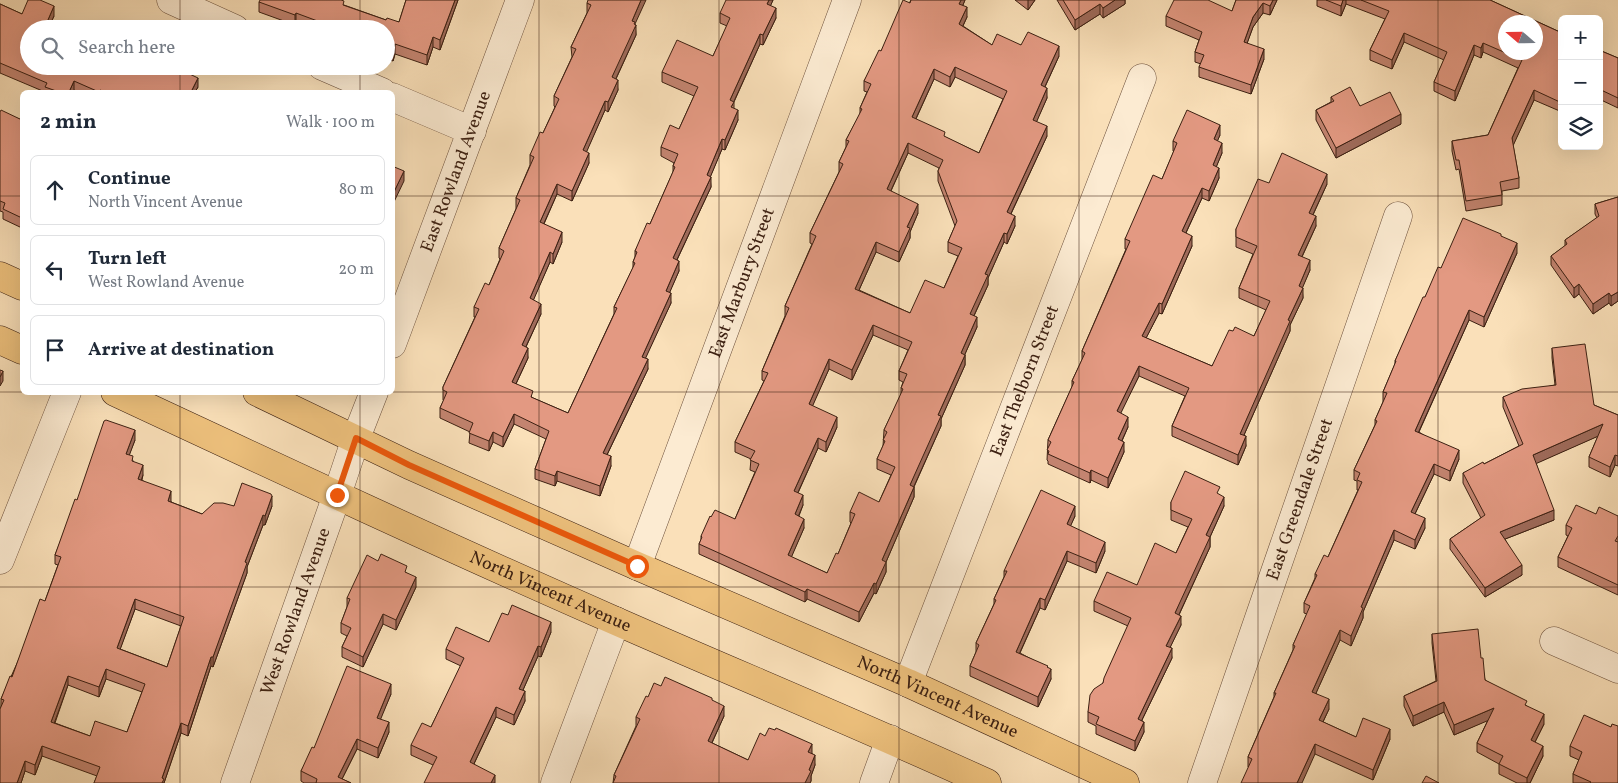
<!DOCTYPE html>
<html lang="en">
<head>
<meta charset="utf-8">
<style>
  :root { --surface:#fff; --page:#f6f6f7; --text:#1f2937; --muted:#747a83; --line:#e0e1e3 }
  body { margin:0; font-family:Vollkorn,serif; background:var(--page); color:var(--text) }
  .controls { position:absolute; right:15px; top:15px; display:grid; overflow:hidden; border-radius:8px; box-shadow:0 5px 20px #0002 }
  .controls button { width:45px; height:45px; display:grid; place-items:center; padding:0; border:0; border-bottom:1px solid var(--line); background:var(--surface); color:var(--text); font:25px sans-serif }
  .compass { position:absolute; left:1498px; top:15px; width:45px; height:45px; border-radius:50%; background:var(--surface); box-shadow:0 5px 20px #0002; rotate:290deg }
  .stop { position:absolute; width:15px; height:15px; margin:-11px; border:4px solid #ea580c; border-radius:50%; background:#fff }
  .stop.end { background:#ea580c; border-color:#fff; box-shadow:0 1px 5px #0008 }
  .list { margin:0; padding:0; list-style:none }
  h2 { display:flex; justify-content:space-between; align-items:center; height:65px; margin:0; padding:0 20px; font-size:21px }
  h2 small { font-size:16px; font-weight:400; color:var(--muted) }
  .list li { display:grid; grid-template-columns:32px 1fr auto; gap:15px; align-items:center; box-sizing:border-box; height:70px; margin:0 10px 10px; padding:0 10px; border:1px solid var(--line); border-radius:8px }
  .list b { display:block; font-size:19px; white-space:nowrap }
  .list p { margin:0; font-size:16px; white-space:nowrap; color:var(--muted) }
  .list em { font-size:16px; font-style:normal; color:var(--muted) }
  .icon { flex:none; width:28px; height:28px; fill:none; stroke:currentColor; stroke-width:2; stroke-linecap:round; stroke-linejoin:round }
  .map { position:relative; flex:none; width:1618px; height:783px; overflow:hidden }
  .search { position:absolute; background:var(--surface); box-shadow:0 5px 20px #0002; left:20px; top:20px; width:375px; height:55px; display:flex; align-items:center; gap:12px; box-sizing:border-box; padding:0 18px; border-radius:28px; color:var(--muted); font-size:19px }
  .panel { position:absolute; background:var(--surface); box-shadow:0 5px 20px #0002; left:20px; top:90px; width:375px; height:305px; border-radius:8px }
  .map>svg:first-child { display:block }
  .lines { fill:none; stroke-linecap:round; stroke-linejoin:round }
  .minor-casing { stroke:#6c503c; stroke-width:29 }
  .major-casing { stroke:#3c2012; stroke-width:29 }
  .minor { stroke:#fcebd2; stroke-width:28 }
  .major { stroke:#edc07c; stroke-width:28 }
  .wall { fill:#c38470; stroke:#3c2012; fill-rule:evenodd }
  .shaded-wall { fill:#9f6b5b; stroke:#3c2012 }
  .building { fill:#e39982; stroke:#3c2012; fill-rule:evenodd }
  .route { stroke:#ea580c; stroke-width:6 }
  .grid { fill:none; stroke:#3c2012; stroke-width:1; stroke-opacity:0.55 }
  .labels { text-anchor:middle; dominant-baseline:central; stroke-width:5; stroke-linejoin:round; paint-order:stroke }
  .street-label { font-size:18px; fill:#3c2012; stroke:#fcebd2 }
</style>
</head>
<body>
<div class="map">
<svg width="1618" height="783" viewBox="0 0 1618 783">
  <rect width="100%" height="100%" fill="#fae0b9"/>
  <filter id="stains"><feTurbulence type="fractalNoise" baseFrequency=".004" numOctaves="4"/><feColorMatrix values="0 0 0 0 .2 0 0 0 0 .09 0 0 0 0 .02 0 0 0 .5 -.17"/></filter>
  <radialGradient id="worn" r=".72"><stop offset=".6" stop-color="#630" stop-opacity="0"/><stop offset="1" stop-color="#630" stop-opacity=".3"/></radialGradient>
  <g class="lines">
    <g class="minor-casing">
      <g id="minor">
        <path d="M171 0 235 29"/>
        <path d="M322 66 382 92"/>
        <path d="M392 97 472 131"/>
        <path id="s1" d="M392 344 520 0"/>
        <path d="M0 560 67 392"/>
        <path id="s2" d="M637 566 847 0"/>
        <path d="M1554 641 1618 669"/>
        <path id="s3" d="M908 683 1142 78"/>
        <path id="s4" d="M235 783 337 495 356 438 374 392"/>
        <path d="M555 783 616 621"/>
        <path d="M874 783 890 739"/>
        <path id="s5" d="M1202 783 1398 216"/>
      </g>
    </g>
    <g class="major-casing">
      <g id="major">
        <path d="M0 276 22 286"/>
        <path d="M0 340 22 350"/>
        <path id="s6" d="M115 392C282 470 449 548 618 622 741 676 865 727 987 783"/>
        <path id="s7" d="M257 392 409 465 637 566 908 683 1125 783"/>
      </g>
    </g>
    <use href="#minor" class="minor"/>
    <use href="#major" class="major"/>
  </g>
  <path class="wall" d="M406 0H458L440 50 433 47 427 65 395 54 393 61 386 59V29H312L296 23 295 25 259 12V2L344 5 386 20 399 22Z
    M773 0 770 6 776 18 763 45 760 44 734 102V108L738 120 725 150 722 149 710 177 711 187 677 260 679 271 669 293 671 303 645 358 648 369 607 455 611 466 600 496 557 481 555 486 535 479V469L546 439 514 424 503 447 493 442 489 451 469 443 470 432 440 418V408L444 400H443V387L475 317H474V307L489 285 500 259 499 258V248L516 209V198L530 165V155L543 133 555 107 554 106V96L572 57 571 47 587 13V3L635 24 636 35 616 79 618 90 608 112 605 110 586 152 589 163 572 201 557 194 544 224 562 242 553 264 550 262 533 300 541 314 526 347 528 358 516 384 533 398 568 413 614 314V307L633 268V262L635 257V251L650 224 673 172V166L674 163 661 156V147L679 129 694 96 662 82V72L713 56 727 26 720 23V13Z
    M911 0H965L963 5 967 17 963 26 992 45H1021L1059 56 1045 87 1047 98 1036 122 1047 136 1011 214 1015 226 1007 244 1004 242 988 278V285L974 316 977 327 965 354V365L941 419V426L914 487V497L886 562V572L876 594 874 593 859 622 807 599 805 602 699 554V544L701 540V536L735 519 755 472 750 470 751 459 735 452V442L764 381 762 380V371L785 316V306L812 244 810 243V233L839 172V162L846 147V140L860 114V108L867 92 864 91V81L881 51ZM955 77 1003 99 979 153 945 137 916 119 934 79 950 87ZM908 153 939 168 938 171V181L955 226 948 242V252L958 256 944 288 910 313 859 290 876 252 899 262 910 238V232L918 213 891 191ZM873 335 908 350 899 371V380L903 382 901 388V395L884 430 883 446 877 459V469L891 475 879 502 850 512V522L851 523 838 554 827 573 791 557 804 528 799 516 803 505 798 493 818 448 826 452 837 427 812 406 829 369 852 380Z
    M1015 0H1035L1028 10Z
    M1057 0H1125V4L1103 18 1100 14 1075 30Z
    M1236 0H1277L1270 15 1263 13 1253 27 1247 43 1264 59 1251 94 1199 77V67L1201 64 1195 62V52L1199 40 1166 26V16L1232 11Z
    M1317 0H1490L1562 33V112L1534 100 1513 145 1519 178V188L1502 191V205L1466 211 1459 169 1456 170 1452 151V141L1488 135 1518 68 1483 52 1481 58 1474 55 1455 101 1434 91V82L1444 60 1404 42 1392 69 1370 60V50L1385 19 1346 4 1341 16 1317 6Z
    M0 4 22 14 54 16 29 66 198 87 195 92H79L74 90 73 92H45L0 73Z
    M1599 50 1618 58V108L1599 99Z
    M1331 97 1360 106 1401 124 1336 158 1316 120V110L1331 102Z
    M0 112 22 120V228L3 219V212L0 211Z
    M1220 135 1217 141 1222 153 1216 167 1219 178 1209 201 1202 198 1186 233 1192 246 1162 314 1159 313 1146 338 1212 366 1233 331 1254 336 1266 310 1239 298V288L1253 254 1236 247V229L1269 183 1327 184 1313 215 1316 226 1302 257 1310 270 1302 288 1303 298 1290 325V331L1244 435 1246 446 1238 465 1172 436V426L1185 396 1139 376 1120 413 1128 427 1122 441 1124 452 1108 488 1091 480 1090 483 1048 464V461L1047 460 1048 440 1072 387V381L1082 360V351L1126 249H1125V239L1162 179 1174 151H1173V141Z
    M1618 197V301L1611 306 1609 303 1593 314 1579 294 1574 298 1551 265V256L1565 246V240L1597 218 1595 214V204Z
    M1501 236 1517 253 1484 327 1469 320 1419 432 1459 459 1450 481 1434 474 1415 514 1425 528 1415 549 1394 540 1363 612V618L1351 646 1340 640 1316 693 1329 709 1323 722 1356 737 1390 739 1373 780 1315 754 1248 767V757L1274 697V693L1293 650V645L1307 614 1304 613V603L1315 578V574L1328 557 1358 490H1357V481L1354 480V470L1375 425V420L1383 402V392L1395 364V361L1425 297 1441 268Z
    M1552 348 1594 405 1618 415V466L1615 465 1610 477 1589 467V457L1598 436 1536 463 1554 520 1505 539 1522 575 1485 597 1450 549V539L1481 518 1463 483V473L1484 464 1519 446 1503 407V397L1555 385 1552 358Z
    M135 440 129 455 143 475 142 480 171 501V502L202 514 234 506H272L265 525H263L247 567V573L213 667 211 666 188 736 181 733 164 783H94L97 776 42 756 35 775 25 771 21 783H0L1 699 45 601 58 565 55 564V555L77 500ZM135 609 181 626 167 667 120 649ZM106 679 142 692 127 732 90 736 55 723 68 685 99 697Z
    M1220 495 1224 506 1210 537V547L1179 615 1181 625 1170 647 1172 658 1142 720 1144 732 1135 751 1096 734V726L1088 722V712L1103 683 1128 626 1094 611V601L1137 585 1176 553 1188 527 1171 520V502Z
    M1596 514 1618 516V595L1558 567V557L1568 536 1566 535V525Z
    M1075 516 1070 526 1105 551 1096 573 1067 561 1045 610 1040 608 1020 653 1048 668 1051 679 1038 707 970 676V666L976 652V643L994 604V599L1004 577V571Z
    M378 561 407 573 416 587 396 630 383 624 363 667 342 657V647L347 636 341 633V623L347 607V598Z
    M551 632 541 657 538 656 523 690 525 701 514 725 496 717 474 764 495 783 433 765 411 755V745L431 727 461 666 446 659V649Z
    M1432 634 1481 658 1485 680 1527 706 1544 724 1535 742 1543 756 1530 783H1517L1499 774V764L1477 752V743L1488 720 1454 735 1444 712 1413 726 1404 706V696L1436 681 1432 643Z
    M661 686 712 700 724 716 712 743 748 760 812 753 815 765 811 776V781L810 783H613L614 775 636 726V717Z
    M391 694 380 719 389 732 378 758 357 749 342 779 351 783H304L301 781V771L314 748Z
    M1611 727 1618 783H1573V774L1579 760 1570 756V746Z"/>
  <path class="shaded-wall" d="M455 0H458L440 50V40Z
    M641 0H646L635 24V28L636 25V35L612 87V77L632 21Z
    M769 0H773L767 14V4Z
    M961 0H965L959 14V4Z
    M1028 0H1035L1028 10Z
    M1115 0H1125V4L1103 18V8Z
    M1273 0H1277L1270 15V6Z
    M1343 0H1346V4L1341 16V6Z
    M1263 3V13L1253 27 1244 52V42L1253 17Z
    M1100 4V14L1075 30V20Z
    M54 6V16L48 29H44Z
    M967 7V17L959 34V24Z
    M776 8V18L763 45V35Z
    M296 13V23L295 25V15Z
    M1404 33V42L1392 69V60Z
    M760 34V44L730 110V100Z
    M433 37V47L427 65V55Z
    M1483 43V52L1481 58V48Z
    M395 44V54L393 61V51Z
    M1474 45V55L1455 101V91Z
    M1059 46V56L1041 95V85Z
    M1264 49V59L1251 94V85Z
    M955 67V77L950 87V77Z
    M934 69V79L912 127V117Z
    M198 78V87L195 92H191Z
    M618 80V90L608 112V102Z
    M74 81V90L73 92H69Z
    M1047 88V98L1033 130V120Z
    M1534 90V100L1512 148V138Z
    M605 101V110L583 160V150Z
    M738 110V120L725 150V140Z
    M1401 114V124L1336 158V148Z
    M1220 125V135L1214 149V139Z
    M1047 126V136L1007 222V212Z
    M722 139V149L707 185V175Z
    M908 143V153L887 199V189Z
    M1222 143V153L1213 175V165Z
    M589 153V163L572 201V191Z
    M1219 168V178L1209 201V191Z
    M404 171V181L392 206V196Z
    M1327 174V184L1309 223V213Z
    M711 177V187L673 268V258Z
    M557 184V194L540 232V222Z
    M1202 188V198L1182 241V231Z
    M918 204V213L910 232V238L899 262V252L907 227Z
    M1015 216V226L1007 244V234Z
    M1316 216V226L1298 265V255Z
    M562 232V242L553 264V254Z
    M1004 233V242L988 278V285L970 324V314L985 274Z
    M1192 236V246L1162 314V304Z
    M876 242V252L855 299V289Z
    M1517 243V253L1484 327V317Z
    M550 252V262L530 308V298Z
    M1310 260V270L1299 296V286Z
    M679 261V271L666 301V291Z
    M1579 284V294L1574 298V288Z
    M1303 288V298L1290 325V331L1240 444V434L1288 320Z
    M1618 292V301L1611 306V296Z
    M671 293V303L642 366V357Z
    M1609 293V303L1593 314V304Z
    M1159 303V313L1142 346V336Z
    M541 304V314L522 355V345Z
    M1469 310V320L1415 440V431Z
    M977 317V327L961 363V353Z
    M873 325V335L852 380V370Z
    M528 348V358L512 392V382Z
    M965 355V365L941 419V426L910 495V485L938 415Z
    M648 359V369L603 463V453Z
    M829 359V369L809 414V404Z
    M1139 366V376L1117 421V411Z
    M3 371V381L0 386V377Z
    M514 414V424L503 447V437Z
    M837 417V427L826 452V442Z
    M1128 417V427L1118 449V439Z
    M1603 424V434L1533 465V455Z
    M135 430V440L126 464V454Z
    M493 432V442L489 451V441Z
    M1246 436V446L1238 465V455Z
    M818 438V448L794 501V491Z
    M1124 442V452L1108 488V478Z
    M1459 450V459L1450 481V471Z
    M1615 455V465L1610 477V467Z
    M611 456V466L600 496V486Z
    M1434 464V474L1411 522V512Z
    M143 465V475L138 489V479Z
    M1091 470V480L1090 483V473Z
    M557 471V481L555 486V476Z
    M914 487V497L886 562V572L876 594V584L882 560Z
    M171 491V501L168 511V501Z
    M803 495V505L795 524V514Z
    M272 496V506L265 525V516Z
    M1224 497V506L1210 537V547L1175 623V613L1206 535Z
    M1075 506V516L1067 534V524Z
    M1554 510V520L1500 541V532Z
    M263 515V525L247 567V573L213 667V657L245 562Z
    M1425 518V528L1415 549V540Z
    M804 519V528L788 565V555Z
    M1394 530V540L1363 612V618L1351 646V636L1361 607Z
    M1105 542V551L1096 573V563Z
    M1067 551V561L1045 610V600Z
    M1522 565V575L1485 597V588Z
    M416 577V587L396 630V620Z
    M874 583V593L859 622V612Z
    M807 589V599L805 602V592Z
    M1040 598V608L1016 661V652Z
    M135 599V609L117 658V648Z
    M383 614V624L363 667V657Z
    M1181 616V625L1166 656V646Z
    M551 622V632L541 657V647Z
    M1340 630V640L1312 702V692Z
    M538 646V656L519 699V689Z
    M1172 648V658L1138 728V719Z
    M211 657V666L188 736V726Z
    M106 669V679L99 697V687Z
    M1051 669V679L1038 707V697Z
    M68 676V685L51 732V722Z
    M391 684V694L377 728V718Z
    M525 691V701L514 725V715Z
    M1329 699V709L1319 730V720Z
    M1444 702V712L1413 726V716Z
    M724 706V716L708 751V741Z
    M496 707V717L470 772V762Z
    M1494 708V718L1454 735V725Z
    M1544 714V724L1531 750V740Z
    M389 722V732L378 758V748Z
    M1144 722V732L1135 751V741Z
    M181 723V733L164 783H162V778Z
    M1390 729V739L1373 780V770Z
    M357 739V749L340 783 338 777Z
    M812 744V753L808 762V752Z
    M1315 744V754L1302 783H1297Z
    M42 746V756L35 775V765Z
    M1543 746V756L1530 783H1527V778Z
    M815 755V765L811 776V781L810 783H805L809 770Z
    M25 761V771L21 783H17Z
    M495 775V783H491Z"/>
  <path class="building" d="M28 0H40L54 6 44 29H29V66H173L198 78 191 92H105L100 90 99 92 74 81 69 92H59L45 87 47 83 0 63V4L22 14Z
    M260 0H341L344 1 343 5 386 20 387 18 399 22 406 0H455L440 40 433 37 427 55 395 44 393 51 386 49V29H339L296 13 295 15 259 2Z
    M588 0H641L632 21 635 22 634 24 636 25 612 77 618 80 608 102 605 101 583 150 589 153 572 191 557 184 540 222 562 232 553 254 550 252 530 298 541 304 522 345 528 348 512 382 533 391 531 397 568 413 617 308 614 307 635 263 633 262 637 252 635 251 647 223 650 224 675 167 673 166 678 154 661 147 670 125 679 129 698 87 662 72 677 40 713 56 730 18 720 13 726 0H769L767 4 776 8 763 35 760 34 730 100 734 102 731 107 738 110 725 140 722 139 707 175 711 177 673 258 679 261 666 291 671 293 642 357 648 359 603 453 611 456 600 486 557 471 555 476 535 469 549 431 514 414 503 437 493 432 489 441 469 433 473 423 440 408 447 392 443 390V387L479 309 474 307 485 283 489 285 504 251 499 248 520 200 516 198 534 157 530 155 540 132 543 133 559 99 554 96 576 49 571 47 591 5 587 3Z
    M903 0 910 3 911 0H961L959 4 967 7 959 24 992 45 997 34 1021 45 1028 32 1059 46 1041 85 1047 88 1033 120 1047 126 1007 212 1015 216 1007 234 1004 233 985 274 988 275 970 314 977 317 961 353 965 355 938 415 941 416 910 485 914 487 882 560 886 562 876 584 874 583 859 612 807 589 805 592 699 544 702 537 701 536 710 516 711 517 715 510 735 519 759 464 750 460 755 451 735 442 768 373 762 371 789 308 785 306 816 236 810 233 843 164 839 162 849 141 846 140 862 109 860 108 871 84 864 81 879 50 881 51ZM955 67 1007 91 979 153 944 136 945 132 912 117 934 69 950 77ZM908 143 943 160 938 171 957 221 948 242 962 248 944 288 925 280 910 313 855 289 876 242 899 252 910 228 907 227 918 204 887 189ZM873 325 912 342 899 371 907 374 901 388 903 389 884 430 887 432 883 440 885 441 877 459 895 467 879 502 859 492 850 512 855 514 838 554 836 553 827 573 788 555 804 519 795 514 803 495 794 491 818 438 826 442 837 417 809 404 829 359 852 370Z
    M1063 0H1115L1103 8 1100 4 1075 20Z
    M1174 0H1208L1232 11 1236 0H1273L1270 6 1263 3 1253 17 1244 42 1264 49 1251 85 1199 67 1204 55 1195 52 1202 32 1166 16Z
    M1326 0H1343L1341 6Z
    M1361 0H1490L1562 33V103L1534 90 1512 138 1519 178 1500 182 1502 195 1466 201 1459 160H1456L1452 141 1488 135 1522 60 1483 43 1481 48 1474 45 1455 91 1434 82 1447 52 1404 33 1392 60 1370 50 1389 11ZM1506 22H1536V52H1506Z
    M1599 50 1618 58V98L1599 89Z
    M1350 87 1360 106 1390 92 1401 114 1336 148 1316 110 1334 101 1331 97Z
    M1 110 22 120V218L3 209 5 203 0 201V112Z
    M1187 110 1220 125 1214 139 1222 143 1213 165 1219 168 1209 191 1202 188 1182 231 1192 236 1162 304 1159 303 1142 336 1212 366 1229 330 1233 331 1235 327 1254 336 1270 301 1239 288 1257 246 1236 237V229L1258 179 1269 183 1282 153 1327 174 1309 213 1316 216 1298 255 1310 260 1299 286 1303 288 1288 320 1290 321 1240 434 1246 436 1238 455 1172 426 1189 388 1139 366 1117 411 1128 417 1118 439 1124 442 1108 478 1091 470 1090 473 1048 454 1049 451 1047 450 1051 442 1048 440 1074 382 1072 381 1085 353 1082 351 1130 241 1125 239 1153 175 1162 179 1177 143 1173 141Z
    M392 166 404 171 392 196Z
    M1618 197V292L1611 296 1609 293 1593 304 1579 284 1574 288 1551 256 1567 244 1565 240 1599 216 1595 204Z
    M1463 218 1501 234V236L1517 243 1484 317 1469 310 1415 431 1459 450 1450 471 1434 464 1411 512 1425 518 1415 540 1394 530 1361 607 1363 608 1351 636 1340 630 1312 692 1329 699 1319 720 1356 737 1363 718 1390 729 1373 770 1315 744 1297 783H1241L1252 759 1248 757 1276 693H1274L1295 646 1293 645 1310 606 1304 603 1317 575 1315 574 1324 555 1328 557 1362 482 1357 480 1360 473 1354 470 1377 421 1375 420 1387 393 1383 392 1396 361H1395L1423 297H1425L1438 267 1441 268Z
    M1585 344 1594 405 1618 415V456L1615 455 1610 467 1589 457 1603 424 1533 455 1554 510 1500 532 1522 565 1485 588 1450 539 1485 515 1463 473 1483 462 1484 464 1523 444 1503 397 1522 389 1556 385 1552 348Z
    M0 370 3 371 0 377Z
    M106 420 135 430 126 454 133 456 132 461 143 465 138 479 171 491 168 501 202 514 214 503H223L234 506 242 483 271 494 272 496 265 516 263 515 245 562 247 563 213 657H211L188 726 181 723 162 778 164 779 162 783H94L100 767 42 746 35 765 25 761 17 783H0V709L4 700 1 699 10 676 12 677 40 599 45 601 61 557 55 555 75 499 77 500 104 421ZM135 599 184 617 167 667 117 648ZM106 669 145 684 127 732 95 721 90 736 51 722 68 676 99 687Z
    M1185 471 1220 487 1217 493 1224 497 1206 535 1210 537 1175 613 1181 616 1166 646 1172 648 1138 719 1144 722 1135 741 1096 724 1099 717 1088 712 1090 695 1094 689 1103 683 1104 678 1131 618 1094 601 1107 572 1137 585 1155 543 1176 553 1192 519 1171 510V502Z
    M1041 490 1075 506 1067 524 1105 542 1096 563 1067 551 1045 600 1040 598 1016 652 1048 666 1047 667 1051 669 1038 697 970 666 979 645 976 643 996 600 994 599 1007 571H1004Z
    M1576 505 1596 514 1599 507 1618 516V536L1615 541 1618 542V585L1558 557 1572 528 1566 525Z
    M381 554 407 566 405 572 416 577 396 620 383 614 363 657 342 647 351 628 341 623 350 599 347 598 367 555 378 561Z
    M512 605 551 622 541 647 538 646 519 689 525 691 514 715 496 707 470 762 495 775 491 783H424L437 757 411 745 422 723 431 727 464 658 446 649 456 627 489 642 502 613 508 615Z
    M1478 629 1481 658H1483L1485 680 1527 701 1525 705 1544 714 1531 740 1543 746 1527 778 1499 764 1503 756 1477 743 1494 708 1454 725 1444 702 1413 716 1404 696 1437 681 1432 634Z
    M347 666 391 684 377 718 389 722 378 748 357 739 338 777 351 783H316L317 779 301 771 312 747 314 748Z
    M665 677 712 698V700L724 706 708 741 748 760 760 733 765 736 769 728 775 730 776 728 812 744 808 752 815 755 809 770 811 771 805 783H613L616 776 614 775 640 719 636 717 646 696 648 697 654 683 661 686Z
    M1584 715 1611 727 1612 724 1618 726V783H1590L1591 782 1573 774 1582 752 1570 746Z
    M1426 776 1439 783H1422Z"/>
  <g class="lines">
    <path class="route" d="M337 495 356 438 409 465 637 566"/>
  </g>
  <path class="grid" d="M180 0V29M360 0V29M539 0V783M719 0V783M899 0V783M1079 0V783M1258 0V783M1438 0V783M180 66V92M360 66V92M0 196H22M392 196H1618M0 392H22M180 392V783M360 392V783M392 392H1618M0 587H1618"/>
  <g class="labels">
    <g class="street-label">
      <text stroke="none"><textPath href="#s1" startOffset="184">East Rowland Avenue</textPath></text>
      <text stroke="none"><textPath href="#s2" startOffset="302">East Marbury Street</textPath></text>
      <text stroke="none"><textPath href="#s3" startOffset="324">East Thelborn Street</textPath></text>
      <text stroke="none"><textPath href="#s5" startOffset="300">East Greendale Street</textPath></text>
      <text stroke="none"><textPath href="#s6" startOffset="479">North Vincent Avenue</textPath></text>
      <text stroke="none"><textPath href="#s4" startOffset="182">West Rowland Avenue</textPath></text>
      <text stroke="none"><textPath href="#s7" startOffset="746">North Vincent Avenue</textPath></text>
    </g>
  </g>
  <rect width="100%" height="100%" filter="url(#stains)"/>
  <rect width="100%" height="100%" fill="url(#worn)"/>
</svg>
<div class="controls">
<button>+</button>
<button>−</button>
<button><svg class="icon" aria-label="layers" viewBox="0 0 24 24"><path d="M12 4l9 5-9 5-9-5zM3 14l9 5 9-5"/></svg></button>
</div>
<svg class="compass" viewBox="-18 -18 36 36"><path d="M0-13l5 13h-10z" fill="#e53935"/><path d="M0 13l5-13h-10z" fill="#747a83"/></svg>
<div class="stop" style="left:637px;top:566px"></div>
<div class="stop end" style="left:337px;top:495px"></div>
<div class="search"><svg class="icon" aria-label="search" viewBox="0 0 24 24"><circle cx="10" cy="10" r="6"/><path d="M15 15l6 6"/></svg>Search here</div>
<section class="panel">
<h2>2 min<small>Walk · 100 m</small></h2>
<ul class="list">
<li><svg class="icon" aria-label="ahead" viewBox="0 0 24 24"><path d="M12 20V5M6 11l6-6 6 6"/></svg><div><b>Continue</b><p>North Vincent Avenue</p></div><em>80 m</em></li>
<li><svg class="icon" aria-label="left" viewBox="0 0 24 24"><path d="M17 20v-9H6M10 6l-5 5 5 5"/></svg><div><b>Turn left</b><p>West Rowland Avenue</p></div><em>20 m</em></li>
<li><svg class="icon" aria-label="arrive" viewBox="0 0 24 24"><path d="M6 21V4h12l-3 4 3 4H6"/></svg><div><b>Arrive at destination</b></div></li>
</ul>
</section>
</div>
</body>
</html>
